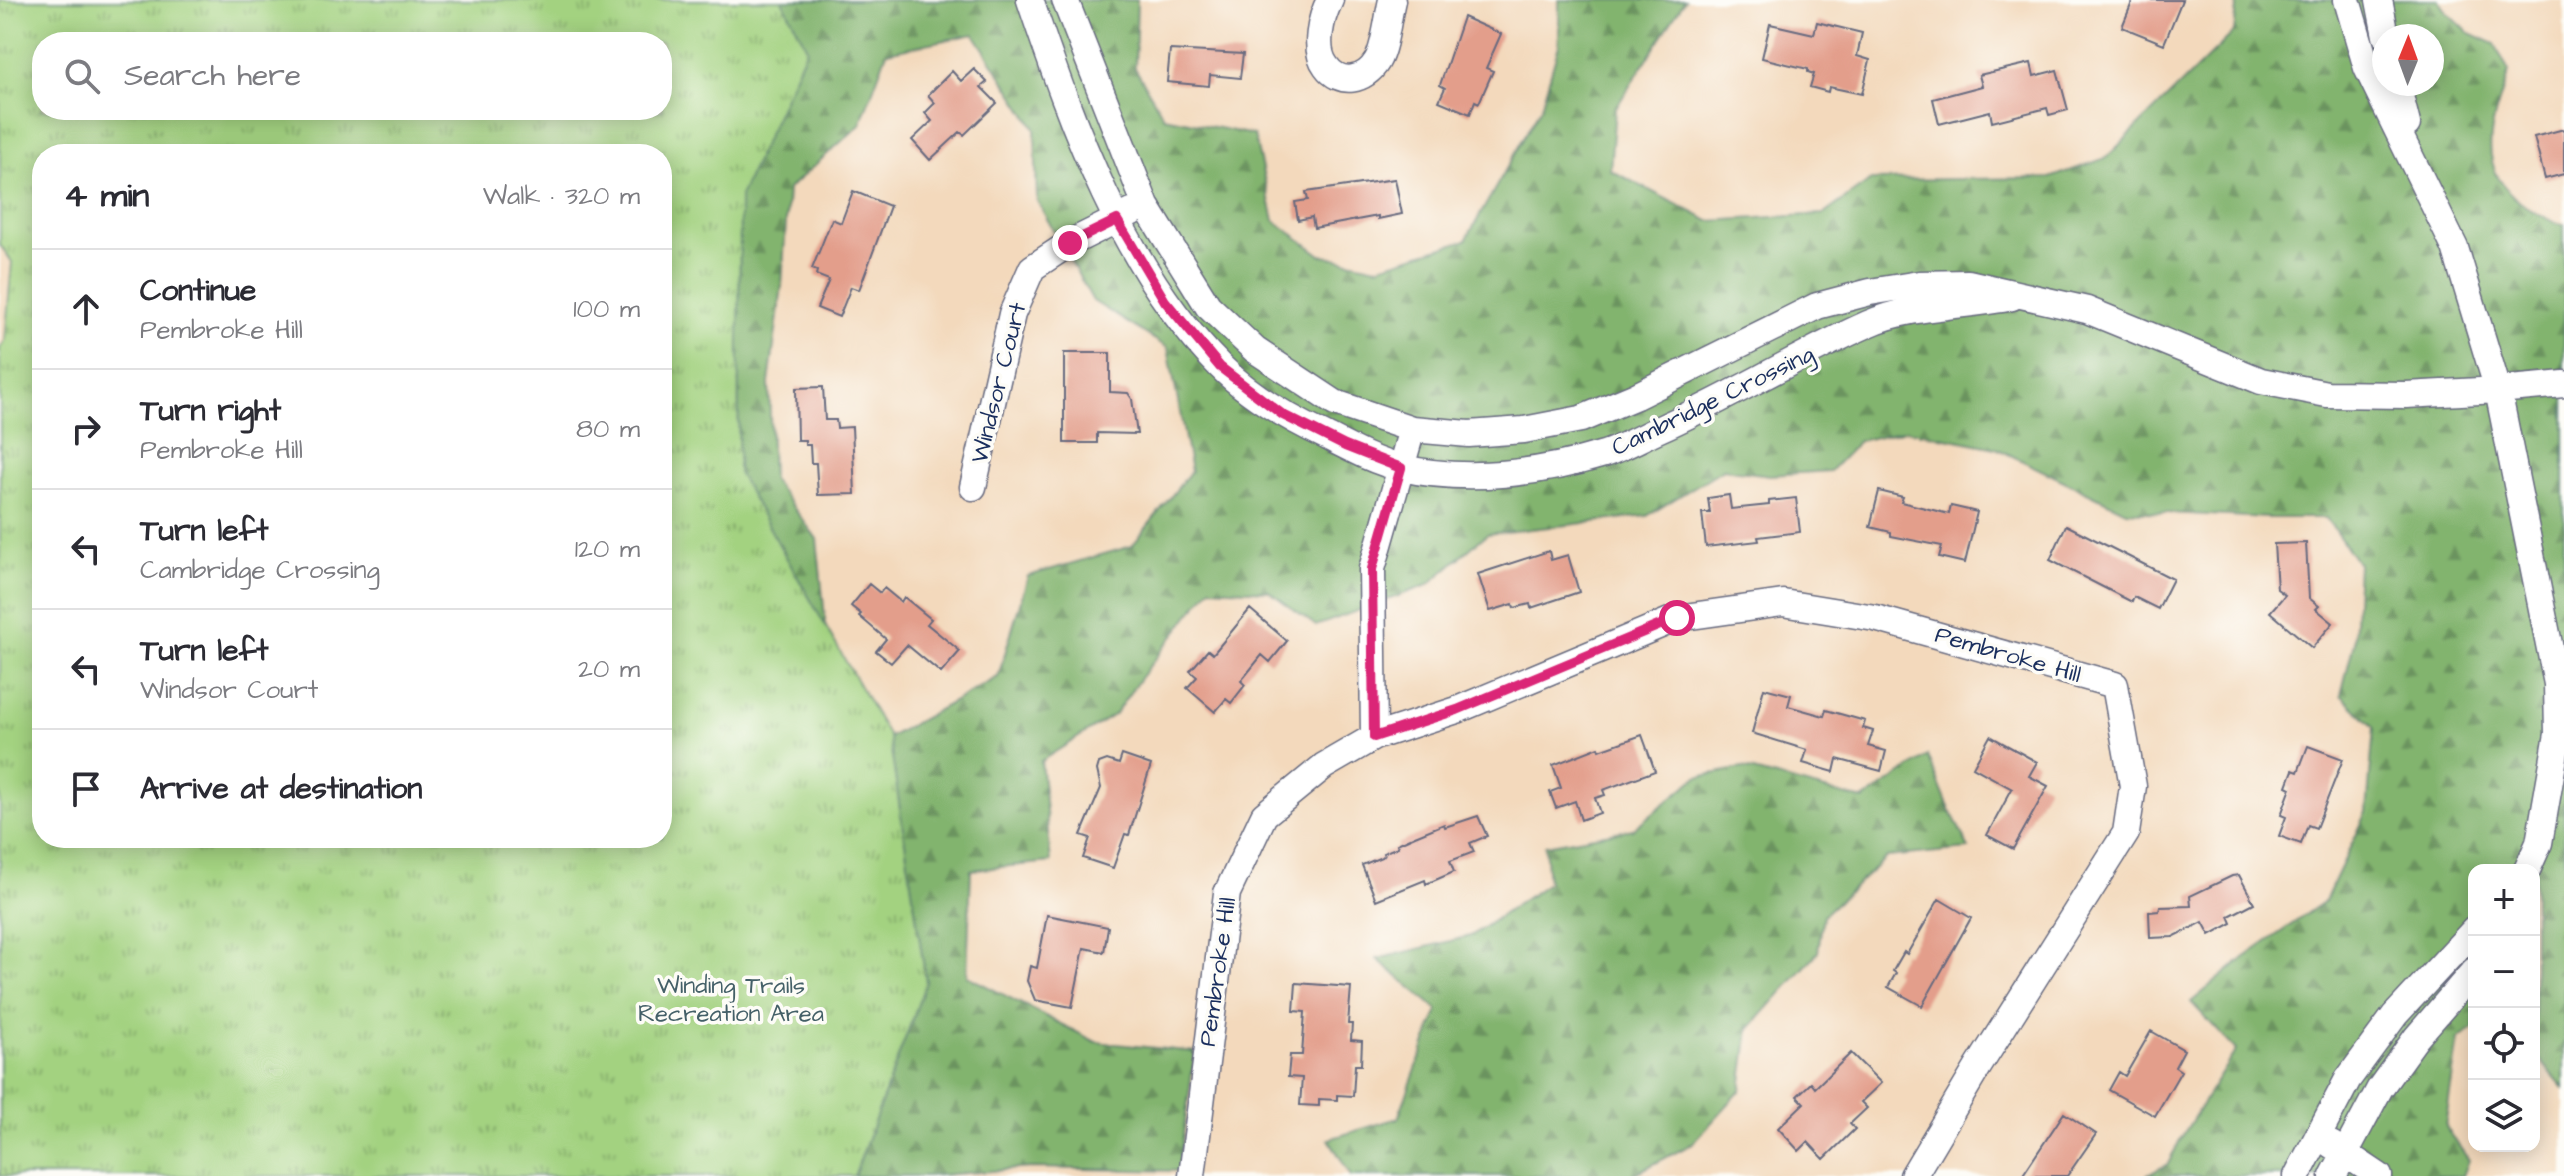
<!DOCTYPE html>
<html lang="en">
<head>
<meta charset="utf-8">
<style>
  :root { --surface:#fff; --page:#f7f7f7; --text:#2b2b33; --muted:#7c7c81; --line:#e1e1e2 }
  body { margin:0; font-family:"Architects Daughter",sans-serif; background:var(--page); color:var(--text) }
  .controls { position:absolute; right:24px; bottom:24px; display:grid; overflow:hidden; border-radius:16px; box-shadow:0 4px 20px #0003 }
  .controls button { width:72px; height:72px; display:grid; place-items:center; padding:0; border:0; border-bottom:2px solid var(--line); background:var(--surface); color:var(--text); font:40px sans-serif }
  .compass { position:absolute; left:2372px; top:24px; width:72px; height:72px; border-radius:50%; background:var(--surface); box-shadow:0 4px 20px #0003; rotate:1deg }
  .stop { position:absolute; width:24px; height:24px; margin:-18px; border:6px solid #db2777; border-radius:50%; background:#fff }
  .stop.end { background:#db2777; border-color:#fff; box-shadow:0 2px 8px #0008 }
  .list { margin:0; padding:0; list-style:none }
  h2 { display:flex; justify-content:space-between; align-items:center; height:104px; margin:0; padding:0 32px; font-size:34px }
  h2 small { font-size:26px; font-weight:400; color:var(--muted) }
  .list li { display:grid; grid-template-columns:52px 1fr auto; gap:24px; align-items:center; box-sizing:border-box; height:120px; padding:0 32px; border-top:2px solid var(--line) }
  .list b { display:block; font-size:30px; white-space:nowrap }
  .list p { margin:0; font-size:26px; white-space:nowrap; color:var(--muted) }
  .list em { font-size:26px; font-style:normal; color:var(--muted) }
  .icon { flex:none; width:44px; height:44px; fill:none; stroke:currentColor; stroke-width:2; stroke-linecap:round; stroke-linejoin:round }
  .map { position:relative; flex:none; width:2564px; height:1176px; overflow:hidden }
  .search { position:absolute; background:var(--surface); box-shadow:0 4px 20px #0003; left:32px; top:32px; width:640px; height:88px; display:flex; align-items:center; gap:20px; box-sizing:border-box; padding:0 28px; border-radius:32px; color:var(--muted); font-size:30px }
  .panel { position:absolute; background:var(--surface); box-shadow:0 4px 20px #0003; left:32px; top:144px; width:640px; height:704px; border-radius:32px }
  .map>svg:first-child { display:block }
  .forest { fill:url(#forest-firs); stroke:#4e7266; stroke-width:2; fill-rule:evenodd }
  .park { fill:url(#park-tufts); stroke:#5f806f; stroke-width:2; fill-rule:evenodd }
  .building { fill:#e39e8b }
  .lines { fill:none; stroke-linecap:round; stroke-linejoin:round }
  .minor-casing { stroke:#676a7f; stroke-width:29 }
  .minor { stroke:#fff; stroke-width:26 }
  .route { stroke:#db2777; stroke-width:10 }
  .labels { text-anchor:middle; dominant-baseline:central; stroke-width:7; stroke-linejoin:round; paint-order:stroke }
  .street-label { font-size:24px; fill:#1b2f5e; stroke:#fdfcf7 }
  .park-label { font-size:24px; fill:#446068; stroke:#fdfcf7 }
</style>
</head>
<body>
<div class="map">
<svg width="2564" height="1176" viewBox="0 0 2564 1176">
  <defs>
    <pattern id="forest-firs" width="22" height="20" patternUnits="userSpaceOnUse" patternTransform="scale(2)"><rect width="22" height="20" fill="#82b46e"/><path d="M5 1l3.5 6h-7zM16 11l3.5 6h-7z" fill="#6a935e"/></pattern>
    <pattern id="park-tufts" width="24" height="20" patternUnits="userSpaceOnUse" patternTransform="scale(2)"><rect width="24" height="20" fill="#a3d280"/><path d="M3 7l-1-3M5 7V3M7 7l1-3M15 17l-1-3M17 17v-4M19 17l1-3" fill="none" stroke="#84ab6c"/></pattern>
  </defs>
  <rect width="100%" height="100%" fill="#fdfcf7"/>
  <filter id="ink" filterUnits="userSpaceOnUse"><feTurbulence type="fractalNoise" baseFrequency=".0125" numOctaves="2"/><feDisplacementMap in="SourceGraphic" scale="16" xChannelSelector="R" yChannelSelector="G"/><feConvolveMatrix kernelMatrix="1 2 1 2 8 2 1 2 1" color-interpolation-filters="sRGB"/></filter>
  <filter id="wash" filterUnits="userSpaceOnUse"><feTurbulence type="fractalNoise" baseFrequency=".006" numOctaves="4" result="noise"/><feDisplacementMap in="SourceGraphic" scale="32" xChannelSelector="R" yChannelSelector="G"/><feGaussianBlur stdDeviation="1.8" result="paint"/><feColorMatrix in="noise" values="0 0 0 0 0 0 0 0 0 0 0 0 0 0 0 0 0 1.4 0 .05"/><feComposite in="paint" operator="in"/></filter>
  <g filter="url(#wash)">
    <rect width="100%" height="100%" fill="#f3d9bc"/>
    <path class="forest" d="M782 0H1137L1135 68 1164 117 1254 135 1274 220 1321 255 1377 267 1466 240 1541 107 1559 45V0H1685L1615 109 1610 170 1709 221 1824 214 1871 180 2050 178 2106 158 2234 32 2238 0H2439L2447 12 2468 32 2495 44 2509 72C2493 120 2472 165 2520 202 2533 212 2548 222 2564 224V1088L2534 1053V870H2474V1029L2458 1039 2445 1127 2469 1160 2463 1176H2146L2168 1164 2181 1138 2236 1050 2191 1002 2244 958 2325 901 2367 812 2374 727 2341 695 2354 642 2358 564 2326 518H2269L2126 511 1996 448 1906 430 1859 441 1830 471 1770 475 1723 469 1647 516 1487 534 1428 585 1316 626 1269 591 1211 588 1141 677 1115 714 1041 761 1051 862 971 870 967 976 1096 1042 1195 1052 1178 1171 1031 1168 928 1176H854L926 982 889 737 998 677 1028 576 1132 546 1191 471 1168 348 1093 301 1037 201 1035 128 974 34 887 52 860 125 788 189 782 286 769 383 772 479 817 539 826 627 738 473 740 196 807 48ZM2384 36H2432V84H2384Z
      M1928 756 1947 803 1969 849 1887 857 1823 915 1818 952 1749 1029 1741 1090 1692 1144 1631 1176H1351L1329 1139 1398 1118 1438 1010 1377 959 1471 936 1548 883 1545 845 1633 829 1697 777 1742 768 1863 800Z"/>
    <path class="park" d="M0 0H782L807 48 740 196 738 473 889 737 926 982 854 1176H0V348L5 341 12 262 0 245ZM42 42H662V110H42ZM42 154H662V838H42Z"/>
    <g id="blocks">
      <path class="building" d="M2133 0H2182L2164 44 2122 27Z
        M1463 17 1501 34 1486 68 1493 71 1479 103 1475 101 1470 114 1439 101 1445 88 1440 85Z
        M1817 22 1862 33 1857 56 1870 60 1862 94 1829 87 1828 92 1810 87 1814 74 1808 72V69L1762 58 1770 24 1814 34Z
        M1170 50 1243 54 1240 78 1210 75 1209 86 1167 82Z
        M2031 63 2034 76 2057 70 2068 110 2049 115 2047 108 1992 122 1990 111 1939 124 1933 99 1982 86 1979 75Z
        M974 69 987 82 981 87 997 103 964 135 960 132 930 160 912 140 932 121 925 113 935 103 928 95 952 71 961 81Z
        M2564 129V174L2545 179 2534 137Z
        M1395 179 1402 214 1378 219V216L1314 228 1312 217 1298 220 1295 202 1308 200 1306 192Z
        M853 191 890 206 859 290 851 287 839 317 817 308 829 280 816 275 817 271 812 269 832 219 841 223Z
        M1064 353H1110V392L1128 393 1132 399 1137 434 1097 433V443H1064Z
        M823 387 825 420H836L837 428 852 427 855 494 818 495 816 463H811L810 445H805V440H797L796 388Z
        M1879 491 1903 497 1901 502 1949 514 1951 506 1977 512 1965 563 1939 557 1942 546 1891 536V532L1870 527Z
        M1729 495 1731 509 1769 505V501L1796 498 1800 532 1758 537 1759 541 1706 547 1702 513H1710L1708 498Z
        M2066 525 2173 579 2158 609 2134 597 2132 602 2050 560Z
        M2306 543 2309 598 2319 606 2316 609 2333 623 2312 648 2270 612 2285 595 2277 589 2274 544Z
        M1549 551 1551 560 1568 555 1579 592 1531 608 1530 604 1514 608 1513 604 1490 611 1478 574Z
        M869 584 880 593 884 588 901 602 904 597 931 619 927 624 960 651 941 673 907 645 891 663 876 651 886 639 859 616 861 614 851 606Z
        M1250 609 1287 641 1270 662 1262 655 1241 681 1245 685 1231 703 1226 699 1215 712 1187 688 1197 677 1190 671 1208 650 1213 654Z
        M1764 688 1791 695 1788 706 1824 716 1826 710 1865 721 1863 728 1873 731 1868 746 1886 751 1881 771 1837 759 1834 772 1803 763 1807 750 1752 733Z
        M1642 735 1655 771 1603 790 1605 795 1595 798 1600 813 1581 820 1575 801 1556 808 1550 792 1561 788 1553 765 1599 747 1600 750Z
        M1990 736 2037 762 2029 776 2048 786 2013 849 1987 835 2012 789 1973 767Z
        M2308 746 2343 759 2316 828 2308 825 2301 844 2279 836 2286 817 2281 815 2291 788 2287 786 2293 770 2298 772Z
        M1122 755 1151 765 1129 835 1125 834 1113 868 1083 858 1090 838 1081 835 1101 788 1097 770 1099 763 1107 760 1119 764Z
        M1478 816 1487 836 1470 843 1474 852 1450 861 1454 872 1426 884 1425 880 1376 900 1362 865 1384 856 1383 853 1398 847 1397 844 1415 836 1444 824 1445 827Z
        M2239 875 2254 903 2229 916 2232 923 2210 935 2203 922 2173 937 2150 938 2149 912 2159 911 2160 907 2191 906 2190 896 2232 876Z
        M1939 899 1971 918 1922 1006 1888 987 1896 973 1893 971 1904 952 1907 954Z
        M1047 915 1108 927 1104 952 1084 948 1072 1007 1035 1000 1027 981 1030 966 1037 968Z
        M1296 983 1351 987 1348 1024H1352L1351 1040 1362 1041 1361 1065H1355L1353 1096 1337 1095V1100L1319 1099V1106L1300 1105 1302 1078 1288 1077 1290 1055H1302L1305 1012 1294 1011Z
        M2151 1031 2184 1050 2175 1067 2181 1071 2155 1116 2109 1090 2119 1072 2125 1076Z
        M1851 1053 1881 1083 1861 1102 1867 1108 1850 1124 1855 1129 1824 1159 1808 1142 1799 1151 1778 1128 1804 1103 1797 1096 1811 1083 1815 1088Z
        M2064 1113 2096 1134 2067 1176H2022Z"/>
    </g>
  </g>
  <g filter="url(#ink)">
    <use href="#blocks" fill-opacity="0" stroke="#676a7f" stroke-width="2"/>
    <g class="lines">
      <g class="minor-casing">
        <path id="minor" d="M1030 0C1072 125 1124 270 1220 366 1250 396 1288 418 1326 436 1349 448 1377 463 1402 468 1468 483 1541 473 1604 454 1622 448 1640 438 1657 430 1729 398 1796 356 1868 324 1912 304 1965 307 2012 297
          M1065 0 1146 206 1208 306 1255 350 1335 403 1412 429 1469 434 1524 430 1581 419 1636 396 1817 306 1870 292 1919 284 1968 283 2087 310 2261 381 2327 394 2406 395 2498 390 2455 248 2367 68 2347 0
          M1330 0C1321 17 1313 49 1326 66 1340 86 1365 81 1377 61 1385 48 1388 16 1392 0
          M2379 0 2386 36
          M2397 84 2407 124
          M973 487 1012 314 1032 268 1070 243 1132 212
          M1374 737 1372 569 1412 429
          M2527 870 2539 843 2558 734 2557 684 2498 390 2564 384
          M2331 1144 2379 1176
          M1192 1176 1227 893 1264 815 1324 766 1374 737 1457 710 1677 618 1783 603 1875 618 2115 685 2133 786 2126 833 1978 1067 1913 1176
          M2297 1176 2348 1079 2395 1015 2474 930
          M2333 1176 2380 1088 2416 1038 2474 971"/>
      </g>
      <use href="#minor" class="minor"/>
    </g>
  </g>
  <g class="lines" filter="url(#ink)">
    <path class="route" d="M1070 243 1117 220 1165 301 1220 367 1283 415 1345 446 1401 468 1372 569 1374 737 1457 710 1677 618"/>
  </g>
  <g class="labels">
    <g class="street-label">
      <text transform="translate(999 383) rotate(-76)">Windsor Court</text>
      <text transform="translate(1713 401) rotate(-26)">Cambridge Crossing</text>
      <text transform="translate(2008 655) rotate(16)">Pembroke Hill</text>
      <text transform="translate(1218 972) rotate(-82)">Pembroke Hill</text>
    </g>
    <g class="park-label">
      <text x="731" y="986">Winding Trails<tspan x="731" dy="28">Recreation Area</tspan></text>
    </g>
  </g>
</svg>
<div class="controls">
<button>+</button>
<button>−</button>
<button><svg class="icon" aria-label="locate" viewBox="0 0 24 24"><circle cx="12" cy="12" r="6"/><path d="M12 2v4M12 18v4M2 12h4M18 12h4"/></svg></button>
<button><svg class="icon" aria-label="layers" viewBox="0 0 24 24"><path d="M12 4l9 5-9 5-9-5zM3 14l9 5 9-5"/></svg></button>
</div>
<svg class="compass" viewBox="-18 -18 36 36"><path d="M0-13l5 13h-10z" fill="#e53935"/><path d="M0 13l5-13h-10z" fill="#7c7c81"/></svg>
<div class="stop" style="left:1677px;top:618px"></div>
<div class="stop end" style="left:1070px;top:243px"></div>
<div class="search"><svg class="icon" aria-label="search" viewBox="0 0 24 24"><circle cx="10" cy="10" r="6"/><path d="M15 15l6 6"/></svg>Search here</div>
<section class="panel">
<h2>4 min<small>Walk · 320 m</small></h2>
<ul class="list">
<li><svg class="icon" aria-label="ahead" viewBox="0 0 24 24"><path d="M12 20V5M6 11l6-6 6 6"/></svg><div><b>Continue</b><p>Pembroke Hill</p></div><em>100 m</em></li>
<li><svg class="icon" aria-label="right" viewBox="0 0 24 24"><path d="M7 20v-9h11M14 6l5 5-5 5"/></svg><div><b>Turn right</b><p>Pembroke Hill</p></div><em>80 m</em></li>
<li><svg class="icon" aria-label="left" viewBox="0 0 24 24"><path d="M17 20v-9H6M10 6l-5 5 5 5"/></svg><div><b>Turn left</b><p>Cambridge Crossing</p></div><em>120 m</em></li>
<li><svg class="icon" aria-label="left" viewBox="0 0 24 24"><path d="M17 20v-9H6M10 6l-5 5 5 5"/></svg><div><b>Turn left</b><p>Windsor Court</p></div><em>20 m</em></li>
<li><svg class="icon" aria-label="arrive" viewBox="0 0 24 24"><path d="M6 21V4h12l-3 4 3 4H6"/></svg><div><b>Arrive at destination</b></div></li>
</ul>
</section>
</div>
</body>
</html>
